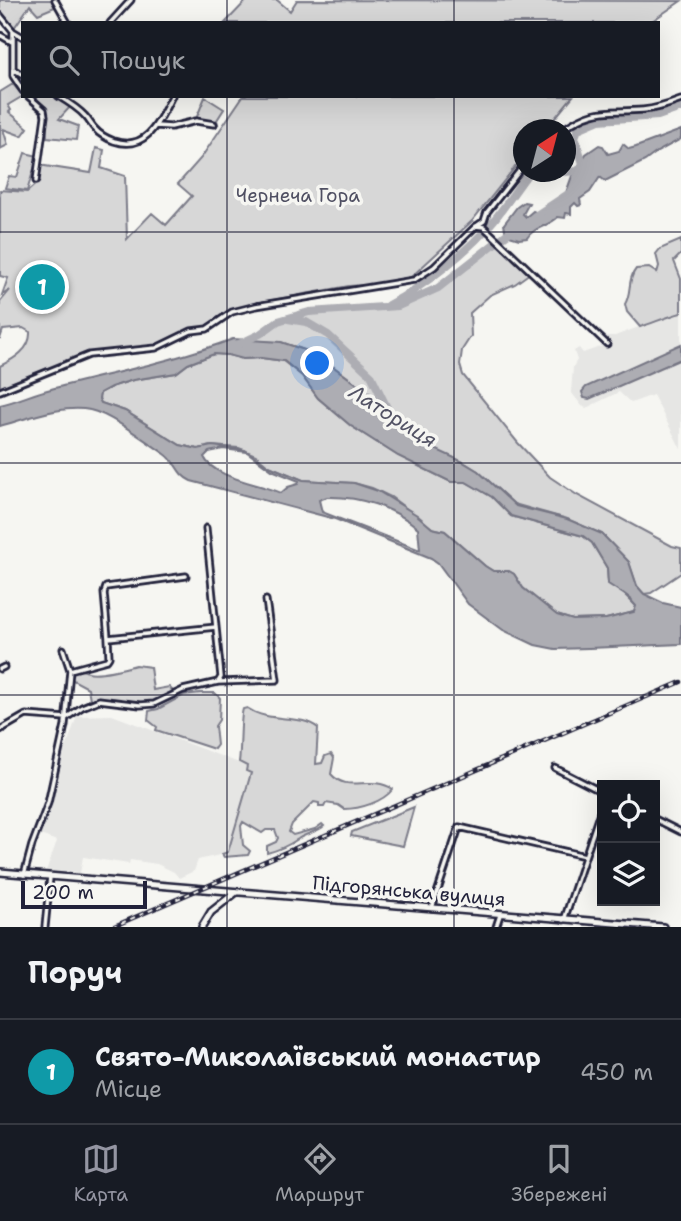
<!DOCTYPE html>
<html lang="uk">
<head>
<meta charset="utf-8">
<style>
  :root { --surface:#171b24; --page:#20242c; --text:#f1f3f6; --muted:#9ea1a6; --line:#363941; --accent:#9495a2 }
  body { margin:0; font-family:"Shantell Sans",sans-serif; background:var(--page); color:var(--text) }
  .controls { position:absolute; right:21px; bottom:21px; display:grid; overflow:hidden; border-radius:0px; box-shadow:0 7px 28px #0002 }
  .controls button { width:63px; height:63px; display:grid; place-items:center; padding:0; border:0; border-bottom:2px solid var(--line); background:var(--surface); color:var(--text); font:35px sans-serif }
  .compass { position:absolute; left:513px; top:119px; width:63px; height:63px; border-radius:50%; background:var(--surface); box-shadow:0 7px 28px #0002; rotate:36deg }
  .scale { position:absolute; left:21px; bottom:18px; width:126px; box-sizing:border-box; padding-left:7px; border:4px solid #22223b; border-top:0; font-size:19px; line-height:24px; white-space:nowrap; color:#22223b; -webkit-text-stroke:5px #f6f6f2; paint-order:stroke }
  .you { position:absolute; left:318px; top:364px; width:24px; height:24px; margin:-18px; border:5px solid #fff; border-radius:50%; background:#1a73e8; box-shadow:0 0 0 10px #1a73e833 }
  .badge { display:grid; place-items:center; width:46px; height:46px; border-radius:50%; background:var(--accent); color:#fff; font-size:23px; font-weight:700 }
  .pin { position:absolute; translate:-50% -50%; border:4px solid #fff; box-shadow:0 2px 7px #0006 }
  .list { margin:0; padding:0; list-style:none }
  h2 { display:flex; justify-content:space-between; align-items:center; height:91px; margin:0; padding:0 28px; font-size:30px }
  h2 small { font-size:23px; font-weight:400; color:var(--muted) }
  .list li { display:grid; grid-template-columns:46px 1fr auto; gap:21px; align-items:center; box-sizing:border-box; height:105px; padding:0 28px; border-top:2px solid var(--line) }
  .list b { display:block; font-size:26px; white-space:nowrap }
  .list p { margin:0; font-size:23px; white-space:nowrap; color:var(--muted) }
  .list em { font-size:23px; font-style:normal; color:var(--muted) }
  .icon { flex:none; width:38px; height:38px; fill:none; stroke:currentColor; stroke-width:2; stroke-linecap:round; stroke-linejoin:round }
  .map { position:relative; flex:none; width:681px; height:927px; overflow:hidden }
  .search { position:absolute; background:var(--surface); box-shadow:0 7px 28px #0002; left:21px; right:21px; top:21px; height:77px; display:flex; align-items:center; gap:18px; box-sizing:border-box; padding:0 24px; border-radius:0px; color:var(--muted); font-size:26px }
  .sheet { height:196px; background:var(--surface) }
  nav { display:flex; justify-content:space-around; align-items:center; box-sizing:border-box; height:98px; border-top:2px solid var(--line); background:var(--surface); font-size:19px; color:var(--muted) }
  nav a { display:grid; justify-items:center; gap:4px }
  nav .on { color:var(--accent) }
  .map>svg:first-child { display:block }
  .built { fill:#e6e6e4 }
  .green { fill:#d7d7d7; stroke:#7c7c89; stroke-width:2 }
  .water { fill:#adadb3; stroke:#757583; stroke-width:2; fill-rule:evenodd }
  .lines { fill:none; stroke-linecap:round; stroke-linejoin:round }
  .stream { stroke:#757583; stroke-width:2 }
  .river { stroke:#adadb3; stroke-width:8 }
  .street-casing { stroke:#22223b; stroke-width:9 }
  .secondary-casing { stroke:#22223b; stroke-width:10 }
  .street { stroke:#f6f6f2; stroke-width:3.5 }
  .secondary { stroke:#f6f6f2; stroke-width:5 }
  .rail-casing { stroke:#22223b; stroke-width:4.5 }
  .rail { stroke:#f6f6f2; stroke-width:2; stroke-dasharray:5; stroke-linecap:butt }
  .grid { fill:none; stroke:#22223b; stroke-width:2; stroke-opacity:0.55 }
  .labels { text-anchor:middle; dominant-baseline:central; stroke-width:7; stroke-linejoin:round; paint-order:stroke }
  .park-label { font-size:19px; fill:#4f4f62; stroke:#f6f6f2 }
  .street-label { font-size:19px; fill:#22223b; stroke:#f6f6f2 }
  .water-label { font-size:21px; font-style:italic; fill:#535365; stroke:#f6f6f2 }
</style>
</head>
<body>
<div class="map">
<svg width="681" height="927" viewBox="0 0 681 927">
  <rect width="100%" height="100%" fill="#f6f6f2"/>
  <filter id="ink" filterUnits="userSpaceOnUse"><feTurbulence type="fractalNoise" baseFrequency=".0143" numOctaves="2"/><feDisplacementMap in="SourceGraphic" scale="14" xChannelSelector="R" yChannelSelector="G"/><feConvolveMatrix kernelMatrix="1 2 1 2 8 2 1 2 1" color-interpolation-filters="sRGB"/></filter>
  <g filter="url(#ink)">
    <path class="built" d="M681 311V449L653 395 631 403 619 392 586 408 582 406 571 392 573 367 577 360 574 351 579 348 583 353 608 344 604 338 607 336H615Z
      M112 715 247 766 252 772 228 853 198 860 194 871 179 878 174 872 157 864 130 860 129 864 83 857 80 873 46 871 57 841 43 836 37 838 51 798 63 750 67 745 77 716Z"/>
    <path class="green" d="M0 0H53L57 6 38 14 30 5 14 28 0 13Z
      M247 0H277L290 11 297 0 681 1 649 23H225Z
      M13 84 23 96 8 105 11 110 9 112 28 128 22 136 3 129 8 145 0 149V92Z
      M34 96H56L71 106 59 119 78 126 76 140 47 137 46 108Z
      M243 96H573L546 129 524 130 523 157 472 221 410 278 382 284 349 286 256 303 233 310 206 327 192 330 155 346 89 353 0 389V366C14 359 31 349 30 332L23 328 3 330 0 339V302L10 290 2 295 8 278 0 276V190L27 192 37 183 38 165 91 173 96 148 104 150 101 168 125 176 127 239 152 213 166 225 192 196 178 184 201 158Z
      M205 97 224 109 217 120 218 124 196 119Z
      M25 153 38 156 27 191 5 188 9 176 17 177Z
      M681 240V254L674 261 681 279V313C666 317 653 323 640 327L627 312 625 304C632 292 627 280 636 269L649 268 657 273 659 266 656 254 660 249Z
      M497 243 530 273 515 284 490 295 470 313 471 336 462 350 460 365 463 375 518 443 550 477 577 495 672 546 681 548V573L651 593 644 594 637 586 629 562 602 534 567 519 514 504 478 471 463 462 437 451 404 425 376 398 316 354 281 342 245 341 260 334 282 320 292 319 309 312 398 306 438 288Z
      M214 354 228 355 243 359 262 358 283 361 302 376 318 398 351 426 398 456 451 482H466L473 486 492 497 511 516 583 536 592 543 607 568 608 583 622 592 636 606 634 612 606 619 573 620 556 615 523 588 514 574 508 571H493L485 566 445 531 432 528 391 497 372 488 354 483 303 480 269 466 256 455 239 448 212 446 198 449 180 445 125 411 101 403 99 398 100 393 111 387 133 380 176 373 188 364Z
      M136 665 150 667 153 690 169 687 172 690 171 694 149 703 108 698 90 699 88 688 71 679 72 672 76 669C81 669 84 671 88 672 98 675 126 668 136 665Z
      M200 693H215L220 698 219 720 215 726 217 745 214 749 156 730 157 727 148 720 149 711 158 709 184 695Z
      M247 708C270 724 299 713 318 728L316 764 322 763 325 756 331 754 334 758 331 774C348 794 369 774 393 789 383 802 360 809 344 809L338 805 326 803 324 807H319V803L314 802 292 824 289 832 293 835 315 829 322 824 324 826C316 833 306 833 298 839 289 845 279 850 267 853V846L276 842 278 838 275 830H266L262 833 243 822 241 826 243 845 250 851 248 855 224 857 222 854 228 852 251 773 246 771 247 766 239 762C241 749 240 717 243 709Z
      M414 807 403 846 351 836 352 832Z"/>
    <path class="water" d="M681 130V139L657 152 645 161 605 181 600 177 590 192 580 199 581 205 578 206 575 203 571 207V214L566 213 565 218 558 217C548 227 535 226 527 238L519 239 506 235 504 224 517 207 524 202 529 203 523 214 526 217 533 211 539 214 564 198 572 176 586 154 599 145 603 146 608 154 619 151 623 144 629 149 636 147Z
      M233 339 281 342 316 354 376 398 404 425 437 450 463 462 478 471 516 506 567 519 602 534 629 562 637 586 644 594 663 603 681 607V644L589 648 555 649 535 645 503 630 468 604 438 563 431 558 335 519 191 481C176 474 177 462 165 454 147 442 110 414 90 410 64 404 26 419 0 426V405C18 401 34 393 51 389 112 373 174 361 233 339ZM214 354 228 355 243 359 261 358 284 361 302 376 318 398 351 426 398 456 451 482H466L473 486 492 497 511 516 583 536 592 543 607 568 608 584 628 597 636 606 634 612 606 619 573 620 557 615 523 588 514 574 509 571H493L485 566 445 531 432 528 417 515 378 491 354 483 303 480 269 466 245 450 212 446 198 449 180 445 125 411 101 403 99 399 100 393 111 387 133 380 176 373 188 364ZM223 449 247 452 272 470 299 481 298 484 288 487 281 493C261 484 213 478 204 457L209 452ZM327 497C359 496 393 507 418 528L420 550 322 512 319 500Z
      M681 344V359L589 399 584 398 582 392 586 387Z"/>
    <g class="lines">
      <path class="stream" d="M623 593 632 600"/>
      <path class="river" d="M584 167 575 137 578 129 599 120 658 116 681 108
        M565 172 578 171 582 166
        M535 216 571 192
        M388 305C422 288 470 250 494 220 506 205 517 188 529 172
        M288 319 306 322 328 335 371 375 391 416
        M239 344 260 334 278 321 309 312 398 306 438 288 512 230"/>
      <g class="street-casing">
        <path id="street" d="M55 0 68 23
          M0 15 13 31 23 37
          M110 23 131 0
          M13 31V76L23 91
          M0 35 12 42
          M13 69 23 75
          M28 96 44 110 45 116 36 181
          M58 96C68 102 78 108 85 116 89 120 91 125 95 129 100 135 106 138 114 141 147 152 159 121 172 96
          M156 126 171 127 196 121 214 124
          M562 130C596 106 606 113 643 110 656 109 668 105 681 100
          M478 225 484 221 487 212 524 165
          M0 391 89 355 156 348 191 331 207 329 232 312 256 306 414 280 434 267 476 226 484 227 607 344
          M206 528 221 677 218 682
          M108 638 104 593 106 587 186 576
          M0 669 4 667
          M70 670 107 660 109 657 108 638 216 627
          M0 730 26 715 66 718 82 707 99 700 140 705 154 704 183 690 218 682 277 680 266 600
          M555 768 602 792
          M655 819 681 832
          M24 875 32 845 48 803 65 725 70 670 63 649
          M432 908 459 827 585 856
          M564 920 602 806
          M45 927 50 877
          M496 927 500 915"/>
      </g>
      <g class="secondary-casing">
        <path id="secondary" d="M0 872 663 927
          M202 927 211 912 235 893"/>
      </g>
      <use href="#street" class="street"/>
      <use href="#secondary" class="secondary"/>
      <g class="rail-casing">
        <path id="rail" d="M112 927 681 682"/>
      </g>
      <use href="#rail" class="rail"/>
    </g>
  </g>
  <path class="grid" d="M227 0V23M454 0V23M227 96V927M454 96V927M0 232H681M0 463H681M0 695H681"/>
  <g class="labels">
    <g class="park-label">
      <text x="298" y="195">Чернеча Гора</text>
    </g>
    <g class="street-label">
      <text transform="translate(409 891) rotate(5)">Підгорянська вулиця</text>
    </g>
    <g class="water-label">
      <text transform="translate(393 416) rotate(32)">Латориця</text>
    </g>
  </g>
</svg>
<div class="controls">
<button><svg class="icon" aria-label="locate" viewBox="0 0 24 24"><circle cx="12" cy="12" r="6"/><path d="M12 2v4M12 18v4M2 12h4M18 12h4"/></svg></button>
<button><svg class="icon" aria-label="layers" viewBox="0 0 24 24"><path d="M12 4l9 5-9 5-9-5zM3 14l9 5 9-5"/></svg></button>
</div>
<svg class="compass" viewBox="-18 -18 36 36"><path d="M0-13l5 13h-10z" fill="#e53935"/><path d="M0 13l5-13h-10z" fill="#9ea1a6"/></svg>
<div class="scale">200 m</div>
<div class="you"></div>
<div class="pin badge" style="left:42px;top:287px;background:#0f9aa8">1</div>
<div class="search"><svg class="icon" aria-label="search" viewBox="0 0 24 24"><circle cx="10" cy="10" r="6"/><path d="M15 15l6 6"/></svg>Пошук</div>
</div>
<section class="sheet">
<h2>Поруч<small></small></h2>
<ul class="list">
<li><span class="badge" style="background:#0f9aa8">1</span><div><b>Свято-Миколаївський монастир</b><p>Місце</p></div><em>450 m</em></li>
</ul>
</section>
<nav>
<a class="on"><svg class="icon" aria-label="map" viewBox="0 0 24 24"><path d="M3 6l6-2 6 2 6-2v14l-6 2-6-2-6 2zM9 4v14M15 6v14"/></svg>Карта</a>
<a><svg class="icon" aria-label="directions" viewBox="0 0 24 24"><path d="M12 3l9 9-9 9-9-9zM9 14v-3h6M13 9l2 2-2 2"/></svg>Маршрут</a>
<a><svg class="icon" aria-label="saved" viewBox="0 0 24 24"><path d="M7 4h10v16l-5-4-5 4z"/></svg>Збережені</a>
</nav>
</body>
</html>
